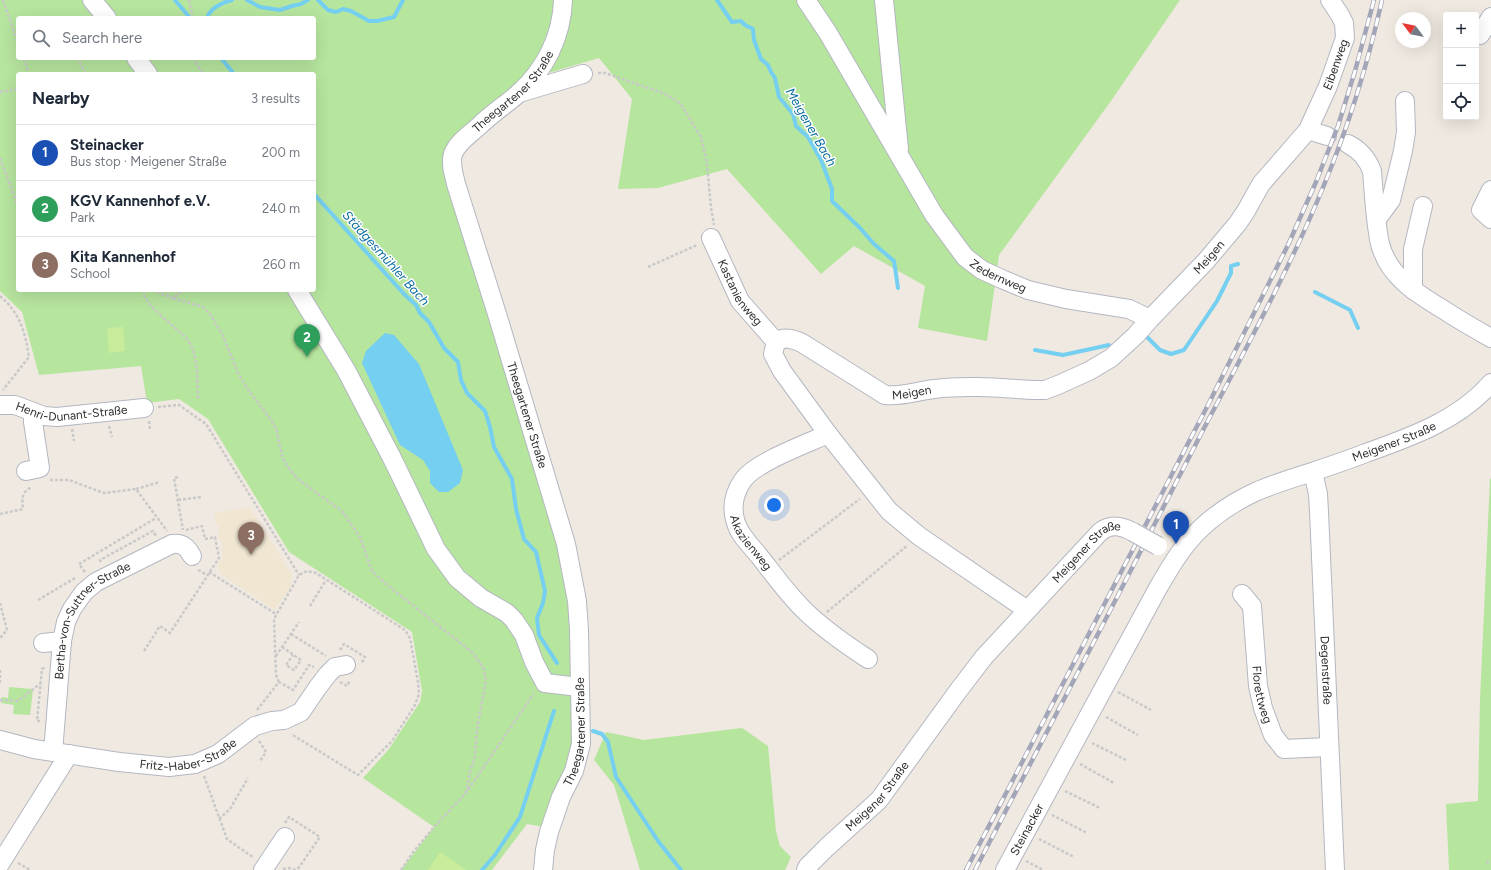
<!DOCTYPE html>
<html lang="en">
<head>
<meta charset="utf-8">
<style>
  :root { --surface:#fff; --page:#f6f6f7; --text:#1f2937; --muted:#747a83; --line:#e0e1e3; --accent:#111827 }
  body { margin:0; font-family:Figtree,sans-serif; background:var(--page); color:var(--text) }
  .controls { position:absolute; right:12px; top:12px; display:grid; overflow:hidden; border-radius:4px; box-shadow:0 4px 16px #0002 }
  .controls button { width:36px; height:36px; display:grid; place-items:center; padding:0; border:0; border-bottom:1px solid var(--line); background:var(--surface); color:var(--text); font:20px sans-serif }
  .compass { position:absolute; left:1395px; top:12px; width:36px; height:36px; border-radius:50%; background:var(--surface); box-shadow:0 4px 16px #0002; rotate:302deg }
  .you { position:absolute; left:774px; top:505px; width:14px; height:14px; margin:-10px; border:3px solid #fff; border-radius:50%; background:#1a73e8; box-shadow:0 0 0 6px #1a73e833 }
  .badge { display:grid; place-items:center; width:26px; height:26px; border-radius:50%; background:var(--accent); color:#fff; font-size:13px; font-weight:700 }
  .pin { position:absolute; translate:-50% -33px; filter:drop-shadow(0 1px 2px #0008) }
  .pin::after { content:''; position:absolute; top:21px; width:14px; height:12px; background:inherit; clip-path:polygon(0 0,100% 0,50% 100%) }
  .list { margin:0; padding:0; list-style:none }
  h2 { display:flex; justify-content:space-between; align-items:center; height:52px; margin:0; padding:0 16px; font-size:17px }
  h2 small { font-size:13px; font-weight:400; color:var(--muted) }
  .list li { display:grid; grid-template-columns:26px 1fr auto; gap:12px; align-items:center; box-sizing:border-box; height:56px; padding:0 16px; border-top:1px solid var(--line) }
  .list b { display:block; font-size:15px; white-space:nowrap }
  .list p { margin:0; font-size:13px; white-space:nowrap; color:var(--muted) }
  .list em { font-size:13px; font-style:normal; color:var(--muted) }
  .icon { flex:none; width:22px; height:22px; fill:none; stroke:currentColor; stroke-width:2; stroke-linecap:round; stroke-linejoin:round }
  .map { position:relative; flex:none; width:1491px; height:870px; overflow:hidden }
  .search { position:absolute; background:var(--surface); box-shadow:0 4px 16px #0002; left:16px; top:16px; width:300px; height:44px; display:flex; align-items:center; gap:10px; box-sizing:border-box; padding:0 14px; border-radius:4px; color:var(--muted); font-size:15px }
  .panel { position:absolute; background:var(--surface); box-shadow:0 4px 16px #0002; left:16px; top:72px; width:300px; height:220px; border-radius:4px }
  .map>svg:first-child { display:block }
  .education { fill:#f0e6d1 }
  .green { fill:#b6e59e; fill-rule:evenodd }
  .pitch { fill:#c9ec9a }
  .water { fill:#75cff0 }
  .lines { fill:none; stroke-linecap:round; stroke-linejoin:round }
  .stream { stroke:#75cff0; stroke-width:4 }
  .minor-casing { stroke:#b4b7c1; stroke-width:20 }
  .path { stroke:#c9c9c9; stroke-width:2.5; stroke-dasharray:3 2; stroke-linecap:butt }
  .minor { stroke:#fff; stroke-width:18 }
  .rail-casing { stroke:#a3a6b8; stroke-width:4.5 }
  .rail { stroke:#fff; stroke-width:3; stroke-dasharray:9; stroke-linecap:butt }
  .minor-bridge-casing { stroke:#b4b7c1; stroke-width:20; stroke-linecap:butt }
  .minor-bridge { stroke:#fff; stroke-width:18 }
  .labels { text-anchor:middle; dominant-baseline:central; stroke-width:3; stroke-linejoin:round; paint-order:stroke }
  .street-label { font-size:12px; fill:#2e2e2e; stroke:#fff }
  .water-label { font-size:13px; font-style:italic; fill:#0d6fa3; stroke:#fff }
</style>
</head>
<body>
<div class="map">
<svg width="1491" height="870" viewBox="0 0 1491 870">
  <rect width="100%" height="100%" fill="#efe9e1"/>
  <path class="education" d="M250 507 292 575 290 587 275 610 219 573 218 562 223 561 221 549 223 548 221 539 219 540 218 533H220L218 524 216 525 214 513Z"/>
  <path class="green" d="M0 0H555L554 15 545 48 523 82 447 146 555 526 570 600 577 736 570 767 544 827 527 824 492 870H401L434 827 363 778 389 749 420 702 422 691 412 632 289 552 208 419 179 399 147 403 141 366 39 375 22 312 0 291ZM18 18H314V58H18ZM18 74H314V290H18Z
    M572 0H1180L1111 101 999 255 987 341 918 328 925 286 854 246 821 274 727 169 658 188 618 189 632 99 599 58 542 75 562 45 572 12Z
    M1490 478 1491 479V870H1449L1446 804 1478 801 1480 700Z
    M9 687 33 689 30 715 13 714 14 705 1 703 2 697 8 698Z
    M742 728 768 746 776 831 780 846 791 857 785 870H640L614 785 594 760 606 732 644 740Z"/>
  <path class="pitch" d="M123 327 125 351 109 353 107 328Z
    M440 852 466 870H428Z"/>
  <path class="water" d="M385 333 394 335 419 364 463 470 460 483 448 492H439L430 483V471L423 460 400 445 362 363 366 351Z"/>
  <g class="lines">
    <path class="stream" d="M175 0 190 18
      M247 0 260 7 280 10 292 6 301 4 308 0
      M318 0 328 10 336 12 343 9 351 11 369 21H377L394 17 403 0
      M717 0 732 22 741 21 745 25 753 29 754 40 761 59 768 65 771 72 775 78 779 97 793 114 796 126 808 137 821 160 832 189V201L860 228 874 244 894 261 898 288
      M207 18C210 8 223 2 232 0
      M221 58 234 74
      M314 194 404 294 416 305 420 313 429 322 444 348 458 362 461 380 467 393 485 411 490 427 494 447 512 479 516 509 524 539 536 552 545 591 543 603 537 618 539 635 557 663
      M1315 292 1350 310 1358 328
      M1146 336 1160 350 1171 354 1184 350 1217 301 1231 273V266L1238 264
      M1035 350 1063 355 1109 345
      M593 731 602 734 608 742 616 777 658 841 681 870
      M482 870 495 855 520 817 554 711"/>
    <g class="minor-casing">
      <g id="minor">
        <path d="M92 0 107 18"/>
        <path id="s1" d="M806 0 828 33 934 215 965 257 982 270 1004 280 1028 290 1066 299 1129 309 1150 319"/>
        <path d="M884 0 899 149"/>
        <path d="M1480 35 1491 17"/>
        <path d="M136 58 148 74"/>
        <path d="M519 93 583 74"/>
        <path d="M1308 130 1327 136"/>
        <path d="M1348 144C1360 150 1367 158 1372 171 1374 194 1375 221 1380 244 1389 277 1416 293 1444 310 1459 320 1475 329 1491 338"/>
        <path d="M1491 190 1481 210 1491 219"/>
        <path d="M1377 219 1391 200 1403 151 1406 132 1405 101"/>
        <path id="s2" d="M711 238 740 301 776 342"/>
        <path d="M297 290 346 370 393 460 436 549 457 578 481 598 507 613 514 620 524 635 534 662 545 683 579 687"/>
        <path d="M1413 290V249L1423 206"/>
        <path id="s3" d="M0 405H15L44 416 57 417 144 408"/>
        <path id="s4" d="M828 434C806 444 756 462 743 480 734 493 731 508 736 523 740 536 752 547 760 557 774 575 787 593 803 609 822 628 845 644 868 659"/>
        <path d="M26 471 40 468 33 422V412"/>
        <path id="s5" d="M1313 472 1318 494 1319 512 1335 870"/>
        <path id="s6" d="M1242 594 1252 606 1258 686 1263 708 1273 735 1284 749 1329 747"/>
        <path id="s7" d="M1027 610 919 536 889 511 828 434 782 371 773 354 776 342C784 336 793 339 802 343L885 395C902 397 917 391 934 389 966 385 1000 388 1033 390H1045L1058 385 1089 371 1111 358 1136 335 1150 319 1206 261 1238 223 1246 211 1261 184 1308 130 1328 86 1345 38 1344 23 1340 15 1330 0"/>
        <path d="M43 643 62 641"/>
        <path id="s8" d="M0 740 34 749 119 762 169 767 195 764 218 754 255 726 272 721 284 720 301 712 318 687 328 674 335 667 346 665"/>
        <path id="s9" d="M53 752 62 641 66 622 72 609 84 592 96 582 172 544C183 543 187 547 192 556"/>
        <path d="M0 864 69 754"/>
        <path d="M263 870 285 837"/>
        <path id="s10" d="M543 870 545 850 549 832 561 797 574 771 581 744 579 630 577 601 566 544 497 314 456 184C454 175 450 163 453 154 457 143 469 135 478 127 490 115 505 105 518 94 545 70 562 36 563 0"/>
        <path id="s11" d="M806 870 808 866 826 848 879 800 958 691 984 657 1100 532C1111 523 1122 526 1133 532"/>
        <path id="s12" d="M1005 870 1158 588C1173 562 1186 540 1209 521 1243 493 1271 485 1312 472 1330 466 1348 460 1366 453 1411 437 1459 420 1491 383"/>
      </g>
    </g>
    <path class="path" d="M3 0 18 43
      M189 0 192 13 191 18
      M24 58 29 74
      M77 58 86 74
      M193 58 203 74
      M598 73H605L663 93 676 100 682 106 701 137 707 164 711 208 714 225
      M0 92 18 89
      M0 158 18 206
      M648 267 697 245
      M144 290C139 302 179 329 187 339 199 355 197 380 198 398
      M152 290 173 298 184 290
      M0 296C20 313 25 332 29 357L3 390
      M173 298 203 307 210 314 222 334 238 373 249 391 272 421 276 429 283 459 289 469 299 480 343 512 360 537 372 571 387 585 472 652 483 667 486 680 477 729 475 756 470 772 466 793
      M158 407 179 405 206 424 299 575
      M149 421 150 430
      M109 426 112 437
      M72 429 74 441
      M178 477 174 478 183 530
      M50 480H69L104 493 136 489 167 531
      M136 489 160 482
      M178 500 201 497
      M0 514 23 509C22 499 21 492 32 487
      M779 560 860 499
      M101 562 100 560 153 531 156 536
      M198 570 207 575
      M85 572 79 564 156 518
      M209 572 276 614
      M38 600 75 578
      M0 603 7 630 0 638
      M310 606 326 580
      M827 612 908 545
      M291 634 326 656
      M282 647 301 660 294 670 286 665 293 655
      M340 650 344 644 365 657 361 664
      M144 651 160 626 170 633 219 558 215 537 205 539 202 526 186 530
      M276 656 299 622
      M0 670V685
      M279 682 276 675 274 619 299 575 307 571 316 573 405 630 410 638 418 682 419 694 415 705 392 741 358 775 291 734
      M340 682 347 686 350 680
      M1118 692 1151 710
      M0 700 18 701 40 684
      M257 710 279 682 293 690 309 665 314 667
      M1106 717 1138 735
      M40 721H37L42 669 45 667
      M259 741 266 752 260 761
      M1092 743 1126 760
      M1080 764 1114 783
      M204 776 227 839 254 858
      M1065 791 1100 808
      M1052 815 1087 833
      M219 819 230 809 248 778
      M285 823 289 817 320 837 297 870
      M1039 839 1074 857
      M1026 861 1043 870
      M1486 862 1491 861
      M18 863 30 870
      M283 869 289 868 296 870
      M401 870 414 851 434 827 466 793 534 693"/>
    <use href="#minor" class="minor"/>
    <g class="rail-casing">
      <path id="rail" d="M966 870 1208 405 1288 245 1316 182 1338 126 1355 71 1374 0
        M975 870C1050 726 1126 581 1200 436 1243 353 1289 271 1324 185 1349 125 1368 63 1382 0"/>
    </g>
    <use href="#rail" class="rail"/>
    <g class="minor-bridge-casing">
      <path id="minor-bridge" d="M1133 532 1158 546"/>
    </g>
    <use href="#minor-bridge" class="minor-bridge"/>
  </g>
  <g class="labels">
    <g class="street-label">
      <text stroke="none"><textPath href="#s7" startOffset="1111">Eibenweg</textPath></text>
      <text stroke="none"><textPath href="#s10" startOffset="828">Theegartener Straße</textPath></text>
      <text stroke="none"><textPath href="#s7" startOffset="878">Meigen</textPath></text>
      <text stroke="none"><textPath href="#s1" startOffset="341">Zedernweg</textPath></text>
      <text stroke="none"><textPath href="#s2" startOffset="62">Kastanienweg</textPath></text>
      <text stroke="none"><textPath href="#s7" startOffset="530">Meigen</textPath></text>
      <text stroke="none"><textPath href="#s3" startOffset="73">Henri-Dunant-Straße</textPath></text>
      <text transform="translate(527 415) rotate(73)">Theegartener Straße</text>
      <text stroke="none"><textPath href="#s12" startOffset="608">Meigener Straße</textPath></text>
      <text stroke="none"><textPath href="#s4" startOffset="167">Akazienweg</textPath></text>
      <text stroke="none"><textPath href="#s11" startOffset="427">Meigener Straße</textPath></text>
      <text stroke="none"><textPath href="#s9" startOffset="146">Bertha-von-Suttner-Straße</textPath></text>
      <text stroke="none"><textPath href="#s5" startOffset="199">Degenstraße</textPath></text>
      <text stroke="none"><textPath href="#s6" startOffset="105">Florettweg</textPath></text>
      <text stroke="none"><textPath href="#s10" startOffset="144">Theegartener Straße</textPath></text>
      <text stroke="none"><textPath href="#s8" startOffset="193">Fritz-Haber-Straße</textPath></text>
      <text stroke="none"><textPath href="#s11" startOffset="103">Meigener Straße</textPath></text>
      <text stroke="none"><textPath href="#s12" startOffset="46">Steinacker</textPath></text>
    </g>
    <g class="water-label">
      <text transform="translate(811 127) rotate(60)">Meigener Bach</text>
      <text transform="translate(386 258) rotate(48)">Städgesmühler Bach</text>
    </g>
  </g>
</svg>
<div class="controls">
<button>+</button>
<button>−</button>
<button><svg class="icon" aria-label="locate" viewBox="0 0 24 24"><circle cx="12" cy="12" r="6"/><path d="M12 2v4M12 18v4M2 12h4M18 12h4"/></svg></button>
</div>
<svg class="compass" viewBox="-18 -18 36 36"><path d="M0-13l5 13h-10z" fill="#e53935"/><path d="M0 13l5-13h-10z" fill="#747a83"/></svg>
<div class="you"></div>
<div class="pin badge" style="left:1176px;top:544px;background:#1a4fb4">1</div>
<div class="pin badge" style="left:307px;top:357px;background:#2e9e5b">2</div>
<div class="pin badge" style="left:251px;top:555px;background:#8d6e63">3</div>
<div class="search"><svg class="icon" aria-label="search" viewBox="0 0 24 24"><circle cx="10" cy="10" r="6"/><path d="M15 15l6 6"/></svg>Search here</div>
<section class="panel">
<h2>Nearby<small>3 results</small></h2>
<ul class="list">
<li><span class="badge" style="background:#1a4fb4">1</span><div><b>Steinacker</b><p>Bus stop · Meigener Straße</p></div><em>200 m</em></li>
<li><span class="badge" style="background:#2e9e5b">2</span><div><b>KGV Kannenhof e.V.</b><p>Park</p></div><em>240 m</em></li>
<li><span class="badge" style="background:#8d6e63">3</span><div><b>Kita Kannenhof</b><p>School</p></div><em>260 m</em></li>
</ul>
</section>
</div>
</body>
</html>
